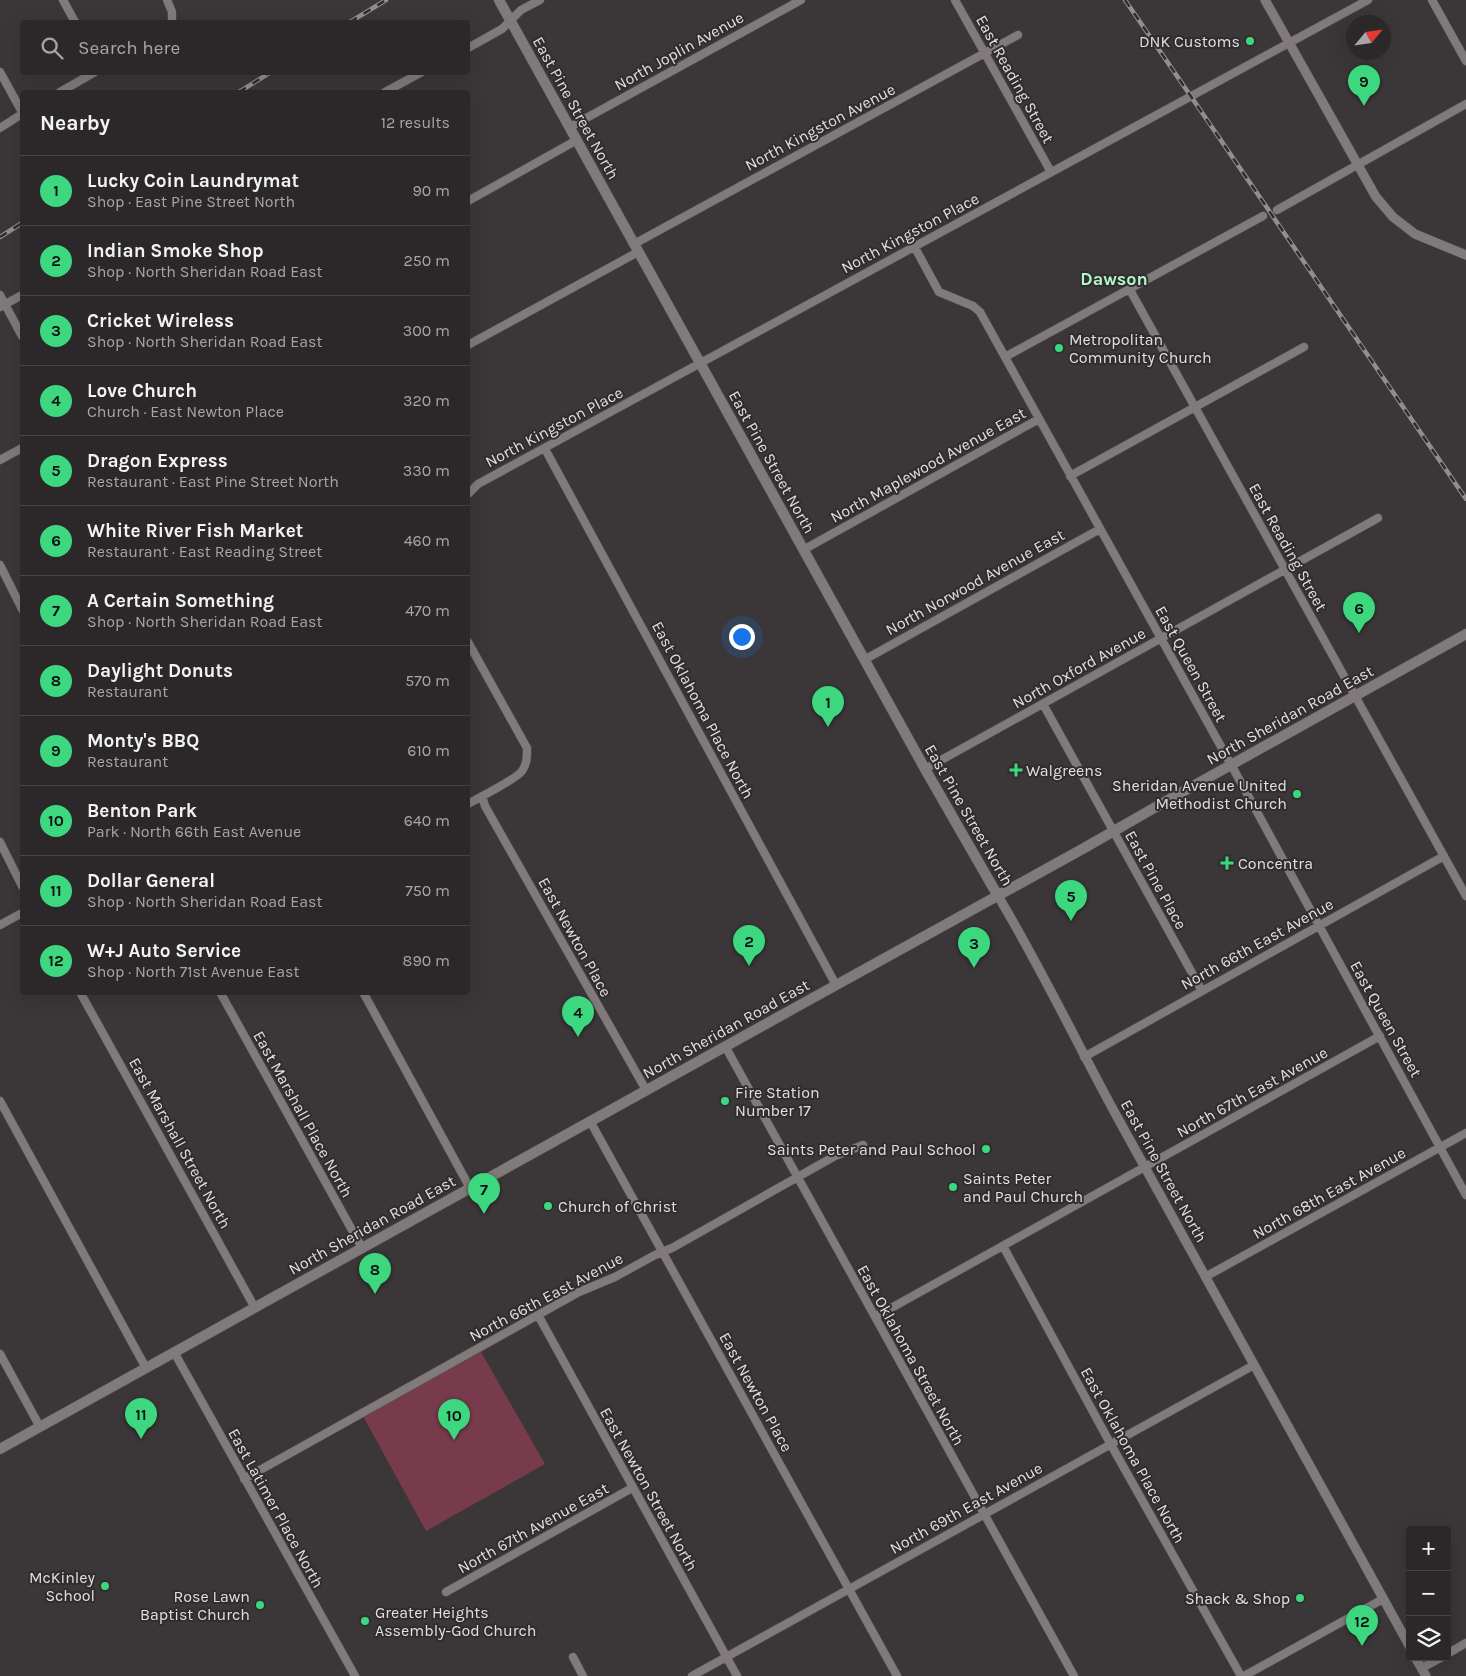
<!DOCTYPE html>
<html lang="en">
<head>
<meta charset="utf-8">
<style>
  :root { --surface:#2c2829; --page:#383435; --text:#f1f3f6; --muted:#a6a6a8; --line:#484446; --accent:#3cd77e }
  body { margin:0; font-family:Karla,sans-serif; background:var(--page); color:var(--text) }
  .controls { position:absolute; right:15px; bottom:15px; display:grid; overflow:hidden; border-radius:5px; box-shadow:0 5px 20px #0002 }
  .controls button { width:45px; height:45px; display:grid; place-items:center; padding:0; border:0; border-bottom:1px solid var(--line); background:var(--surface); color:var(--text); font:25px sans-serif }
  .compass { position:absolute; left:1346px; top:15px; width:45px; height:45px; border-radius:50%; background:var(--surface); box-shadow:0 5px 20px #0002; rotate:61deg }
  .you { position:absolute; left:741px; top:636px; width:18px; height:18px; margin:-12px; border:4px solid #fff; border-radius:50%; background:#1a73e8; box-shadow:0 0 0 8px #1a73e833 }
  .badge { display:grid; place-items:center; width:32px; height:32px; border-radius:50%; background:var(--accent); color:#111; font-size:16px; font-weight:700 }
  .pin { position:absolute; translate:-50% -41px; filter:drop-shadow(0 1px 2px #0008) }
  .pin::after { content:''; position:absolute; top:26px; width:18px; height:15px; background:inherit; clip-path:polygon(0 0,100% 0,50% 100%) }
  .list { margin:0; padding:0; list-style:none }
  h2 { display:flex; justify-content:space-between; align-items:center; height:65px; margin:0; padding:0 20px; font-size:21px }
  h2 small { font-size:16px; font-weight:400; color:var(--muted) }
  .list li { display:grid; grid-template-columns:32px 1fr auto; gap:15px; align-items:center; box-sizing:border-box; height:70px; padding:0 20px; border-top:1px solid var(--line) }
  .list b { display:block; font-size:19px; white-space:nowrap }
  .list p { margin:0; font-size:16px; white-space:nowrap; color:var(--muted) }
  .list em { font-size:16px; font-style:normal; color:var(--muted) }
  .icon { flex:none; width:28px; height:28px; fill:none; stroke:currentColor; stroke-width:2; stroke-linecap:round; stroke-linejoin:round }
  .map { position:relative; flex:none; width:1466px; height:1676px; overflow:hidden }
  .search { position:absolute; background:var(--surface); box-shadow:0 5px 20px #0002; left:20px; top:20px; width:450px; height:55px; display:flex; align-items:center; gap:12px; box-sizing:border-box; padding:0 18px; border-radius:5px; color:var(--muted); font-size:19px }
  .panel { position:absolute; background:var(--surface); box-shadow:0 5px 20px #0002; left:20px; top:90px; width:450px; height:905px; border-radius:5px }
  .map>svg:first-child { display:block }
  .green { fill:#773b4c }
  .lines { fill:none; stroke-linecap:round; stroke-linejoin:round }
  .minor-casing { stroke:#585455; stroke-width:9 }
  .tertiary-casing { stroke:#585455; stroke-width:10 }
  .secondary-casing { stroke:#585455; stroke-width:11 }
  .minor { stroke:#807a7b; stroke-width:8 }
  .tertiary { stroke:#807a7b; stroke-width:9 }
  .secondary { stroke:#807a7b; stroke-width:10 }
  .rail-casing { stroke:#928e8e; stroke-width:4.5 }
  .rail { stroke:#312c2d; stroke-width:2.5; stroke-dasharray:8; stroke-linecap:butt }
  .poi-dot { fill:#3cd77e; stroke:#312c2d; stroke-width:2 }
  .labels { text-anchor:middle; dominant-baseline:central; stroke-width:4; stroke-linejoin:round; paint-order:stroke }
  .poi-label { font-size:16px; fill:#e2dfdf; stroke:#312c2d; text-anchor:start }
  .street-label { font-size:16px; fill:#e2dfdf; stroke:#312c2d }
  .neighbourhood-label { font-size:18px; font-weight:bold; fill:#aff7c4; stroke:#312c2d }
</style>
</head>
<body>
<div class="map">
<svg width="1466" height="1676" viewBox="0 0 1466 1676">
  <rect width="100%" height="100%" fill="#3b3637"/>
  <path class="green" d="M481 1352 545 1464 426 1531 363 1416Z"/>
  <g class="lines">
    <g class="minor-casing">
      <path id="minor" d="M63 0 75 22
        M167 0 172 12V22
        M955 0 1051 172
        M1432 0 1466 61
        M468 48 502 29 521 10 540 0
        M0 72 22 112
        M60 92 95 72
        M385 92 422 72
        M570 127 801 0
        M0 128 22 114
        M468 201 577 140
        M1277 210 1466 104
        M634 244 1018 35
        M914 246 939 292 973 306 980 312 1239 779 1466 1195
        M1130 290 1466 896
        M0 295 22 336
        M0 307 22 295
        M468 345 638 252
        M1005 357 1263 216
        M545 449 836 985
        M0 460 22 448
        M1070 476 1304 347
        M468 494 478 484 1368 0
        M803 550 1039 419
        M0 565 22 609
        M468 642 527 748C527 757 527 764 522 771 517 779 478 798 468 804
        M864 660 1100 529
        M1043 704 1202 991
        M925 769 1378 518
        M482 796 485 806 646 1090
        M0 842 22 886
        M0 925 22 913
        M80 992 255 1308
        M220 992 362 1248
        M363 992 470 1188
        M725 1046 1074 1676
        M1084 1057 1444 856
        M0 1101 146 1368
        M590 1121 897 1676
        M1003 1246 1110 1443 1241 1676
        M1205 1277 1466 1133
        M538 1315 737 1676
        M875 1317 1380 1036
        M174 1352 355 1676
        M0 1354 40 1427
        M244 1479 579 1292 615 1277 655 1255 672 1248 835 1156 863 1145
        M446 1592 632 1488
        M1447 1654 1466 1643
        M573 1657 583 1676
        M1422 1668 1442 1657
        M692 1676 1254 1365
        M1244 1676 1383 1599"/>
    </g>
    <g class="tertiary-casing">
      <path id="tertiary" d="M1265 0 1376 197 1393 217 1415 234 1466 255
        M998 896C1042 969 1079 1048 1121 1124L1410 1647
        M1415 1657 1426 1676"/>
    </g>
    <g class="secondary-casing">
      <path id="secondary" d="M499 0 925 769 998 896
        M0 1449 791 1010 1086 847 1168 800 1466 634"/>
    </g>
    <use href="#minor" class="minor"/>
    <use href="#tertiary" class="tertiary"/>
    <use href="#secondary" class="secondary"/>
    <g class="rail-casing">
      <path id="rail" d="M1125 0 1466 499
        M350 22 386 0
        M239 92 271 72
        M0 237 22 223"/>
    </g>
    <use href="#rail" class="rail"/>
  </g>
  <g class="poi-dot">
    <circle cx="1250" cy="41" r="5"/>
    <circle cx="1059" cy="348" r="5"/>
    <path d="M1013.5 762.5h5v5h5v5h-5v5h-5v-5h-5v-5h5z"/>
    <circle cx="1297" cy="794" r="5"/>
    <path d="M1224.5 855.5h5v5h5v5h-5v5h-5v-5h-5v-5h5z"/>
    <circle cx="725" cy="1101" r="5"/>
    <circle cx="986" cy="1149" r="5"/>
    <circle cx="953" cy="1187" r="5"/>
    <circle cx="548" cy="1206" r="5"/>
    <circle cx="105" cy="1586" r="5"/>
    <circle cx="1300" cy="1598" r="5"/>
    <circle cx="260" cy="1605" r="5"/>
    <circle cx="365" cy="1621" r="5"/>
  </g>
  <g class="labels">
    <g class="poi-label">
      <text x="1240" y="41" text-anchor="end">DNK Customs</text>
      <text x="1069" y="339">Metropolitan<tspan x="1069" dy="18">Community Church</tspan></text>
      <text x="1026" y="770">Walgreens</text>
      <text x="1287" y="785" text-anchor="end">Sheridan Avenue United<tspan x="1287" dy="18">Methodist Church</tspan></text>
      <text x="1238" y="863">Concentra</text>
      <text x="735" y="1092">Fire Station<tspan x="735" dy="18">Number 17</tspan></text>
      <text x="976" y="1149" text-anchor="end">Saints Peter and Paul School</text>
      <text x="963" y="1178">Saints Peter<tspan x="963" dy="18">and Paul Church</tspan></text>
      <text x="558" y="1206">Church of Christ</text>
      <text x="95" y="1577" text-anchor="end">McKinley<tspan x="95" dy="18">School</tspan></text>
      <text x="250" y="1596" text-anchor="end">Rose Lawn<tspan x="250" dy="18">Baptist Church</tspan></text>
      <text x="1290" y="1598" text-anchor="end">Shack &amp; Shop</text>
      <text x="375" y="1612">Greater Heights<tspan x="375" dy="18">Assembly-God Church</tspan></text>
    </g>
    <g class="street-label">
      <text transform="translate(679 51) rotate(-29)">North Joplin Avenue</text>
      <text transform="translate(1015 79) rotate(61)">East Reading Street</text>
      <text transform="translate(576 108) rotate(61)">East Pine Street North</text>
      <text transform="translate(820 127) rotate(-28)">North Kingston Avenue</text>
      <text transform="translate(910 233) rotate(-28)">North Kingston Place</text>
      <text transform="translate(554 427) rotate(-28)">North Kingston Place</text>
      <text transform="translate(772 462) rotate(61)">East Pine Street North</text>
      <text transform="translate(928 465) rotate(-29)">North Maplewood Avenue East</text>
      <text transform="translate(1288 547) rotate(61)">East Reading Street</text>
      <text transform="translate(975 582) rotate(-29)">North Norwood Avenue East</text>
      <text transform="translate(1191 664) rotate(61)">East Queen Street</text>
      <text transform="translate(1079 668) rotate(-29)">North Oxford Avenue</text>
      <text transform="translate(703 710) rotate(62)">East Oklahoma Place North</text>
      <text transform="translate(1290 715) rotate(-29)">North Sheridan Road East</text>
      <text transform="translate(969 815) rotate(60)">East Pine Street North</text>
      <text transform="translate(1156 880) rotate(61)">East Pine Place</text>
      <text transform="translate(575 937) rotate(61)">East Newton Place</text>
      <text transform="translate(1257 944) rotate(-29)">North 66th East Avenue</text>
      <text transform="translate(1386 1019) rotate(61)">East Queen Street</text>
      <text transform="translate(726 1029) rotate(-29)">North Sheridan Road East</text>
      <text transform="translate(1252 1092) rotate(-29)">North 67th East Avenue</text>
      <text transform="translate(303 1114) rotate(61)">East Marshall Place North</text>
      <text transform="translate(180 1143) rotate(61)">East Marshall Street North</text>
      <text transform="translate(1164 1171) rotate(61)">East Pine Street North</text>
      <text transform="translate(1329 1193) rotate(-29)">North 68th East Avenue</text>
      <text transform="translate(372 1225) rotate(-29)">North Sheridan Road East</text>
      <text transform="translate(546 1297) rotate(-28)">North 66th East Avenue</text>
      <text transform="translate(911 1355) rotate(61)">East Oklahoma Street North</text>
      <text transform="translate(756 1392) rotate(61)">East Newton Place</text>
      <text transform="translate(1133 1455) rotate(61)">East Oklahoma Place North</text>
      <text transform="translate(649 1489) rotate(61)">East Newton Street North</text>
      <text transform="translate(276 1508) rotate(61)">East Latimer Place North</text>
      <text transform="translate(966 1508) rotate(-29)">North 69th East Avenue</text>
      <text transform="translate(533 1528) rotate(-29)">North 67th Avenue East</text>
    </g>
    <g class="neighbourhood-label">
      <text x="1114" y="279">Dawson</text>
    </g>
  </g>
</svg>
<div class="controls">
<button>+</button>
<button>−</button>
<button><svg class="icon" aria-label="layers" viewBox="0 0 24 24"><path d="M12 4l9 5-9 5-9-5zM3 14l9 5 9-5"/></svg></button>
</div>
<svg class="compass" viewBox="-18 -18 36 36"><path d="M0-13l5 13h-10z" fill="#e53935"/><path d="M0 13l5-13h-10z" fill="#a6a6a8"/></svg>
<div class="you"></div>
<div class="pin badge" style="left:828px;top:727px">1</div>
<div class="pin badge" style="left:749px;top:966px">2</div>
<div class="pin badge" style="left:974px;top:968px">3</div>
<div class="pin badge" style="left:578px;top:1037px">4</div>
<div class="pin badge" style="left:1071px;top:921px">5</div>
<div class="pin badge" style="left:1359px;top:633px">6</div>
<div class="pin badge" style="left:484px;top:1214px">7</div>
<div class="pin badge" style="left:375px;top:1294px">8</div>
<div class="pin badge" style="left:1364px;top:106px">9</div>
<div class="pin badge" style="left:454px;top:1440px">10</div>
<div class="pin badge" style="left:141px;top:1439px">11</div>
<div class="pin badge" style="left:1362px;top:1646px">12</div>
<div class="search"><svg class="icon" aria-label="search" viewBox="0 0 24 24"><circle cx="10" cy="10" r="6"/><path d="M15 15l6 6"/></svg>Search here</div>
<section class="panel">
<h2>Nearby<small>12 results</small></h2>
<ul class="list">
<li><span class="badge">1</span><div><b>Lucky Coin Laundrymat</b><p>Shop · East Pine Street North</p></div><em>90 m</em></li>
<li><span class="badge">2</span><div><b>Indian Smoke Shop</b><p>Shop · North Sheridan Road East</p></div><em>250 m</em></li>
<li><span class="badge">3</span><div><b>Cricket Wireless</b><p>Shop · North Sheridan Road East</p></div><em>300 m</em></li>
<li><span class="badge">4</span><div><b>Love Church</b><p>Church · East Newton Place</p></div><em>320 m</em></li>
<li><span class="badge">5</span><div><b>Dragon Express</b><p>Restaurant · East Pine Street North</p></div><em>330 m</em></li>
<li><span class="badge">6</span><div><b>White River Fish Market</b><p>Restaurant · East Reading Street</p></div><em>460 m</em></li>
<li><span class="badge">7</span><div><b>A Certain Something</b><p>Shop · North Sheridan Road East</p></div><em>470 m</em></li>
<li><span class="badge">8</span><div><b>Daylight Donuts</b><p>Restaurant</p></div><em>570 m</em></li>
<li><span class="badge">9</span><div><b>Monty's BBQ</b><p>Restaurant</p></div><em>610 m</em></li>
<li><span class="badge">10</span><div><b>Benton Park</b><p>Park · North 66th East Avenue</p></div><em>640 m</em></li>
<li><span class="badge">11</span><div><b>Dollar General</b><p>Shop · North Sheridan Road East</p></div><em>750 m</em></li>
<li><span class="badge">12</span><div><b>W+J Auto Service</b><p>Shop · North 71st Avenue East</p></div><em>890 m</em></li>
</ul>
</section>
</div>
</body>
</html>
